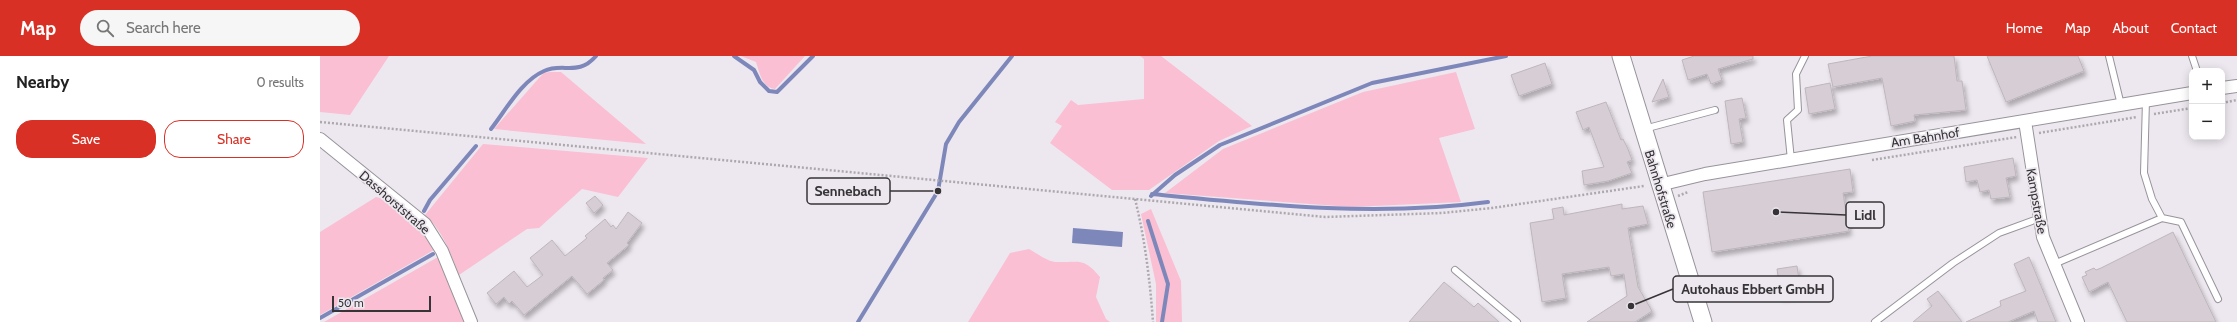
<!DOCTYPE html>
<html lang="en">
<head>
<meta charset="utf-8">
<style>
  :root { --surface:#fff; --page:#f6f6f6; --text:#222; --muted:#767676; --line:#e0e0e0; --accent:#d93025 }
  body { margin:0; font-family:Cabin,sans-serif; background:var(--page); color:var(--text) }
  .controls { position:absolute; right:12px; top:12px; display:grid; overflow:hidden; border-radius:8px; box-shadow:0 2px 10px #0003 }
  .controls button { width:36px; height:36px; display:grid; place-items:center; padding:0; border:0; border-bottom:1px solid var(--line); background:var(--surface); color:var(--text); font:20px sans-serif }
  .scale { position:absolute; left:12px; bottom:10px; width:99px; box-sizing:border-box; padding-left:4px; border:2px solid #363437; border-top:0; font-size:11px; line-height:14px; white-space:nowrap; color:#363437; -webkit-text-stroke:3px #ede8ef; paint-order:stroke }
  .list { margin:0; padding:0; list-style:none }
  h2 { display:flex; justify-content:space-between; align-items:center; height:52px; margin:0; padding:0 16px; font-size:17px }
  h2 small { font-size:13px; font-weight:400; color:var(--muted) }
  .actions { display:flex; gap:8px; padding:12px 16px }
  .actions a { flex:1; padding:9px 0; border:1px solid var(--accent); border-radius:16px; text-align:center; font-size:14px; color:var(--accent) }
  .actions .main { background:var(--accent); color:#fff }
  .icon { flex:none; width:22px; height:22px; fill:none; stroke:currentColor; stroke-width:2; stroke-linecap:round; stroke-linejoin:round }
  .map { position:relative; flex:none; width:1917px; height:266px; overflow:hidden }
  header { display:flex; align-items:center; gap:24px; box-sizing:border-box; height:56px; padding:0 20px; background:var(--accent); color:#fff }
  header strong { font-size:19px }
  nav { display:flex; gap:22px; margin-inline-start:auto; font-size:14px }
  .search { width:280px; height:36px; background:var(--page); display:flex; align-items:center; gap:10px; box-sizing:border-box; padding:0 14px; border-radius:22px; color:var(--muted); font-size:15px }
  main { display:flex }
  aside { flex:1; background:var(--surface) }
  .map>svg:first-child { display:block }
  .green { fill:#fabfd2 }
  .water { fill:#7e87ba }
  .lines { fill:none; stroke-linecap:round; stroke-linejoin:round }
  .stream { stroke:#7e87ba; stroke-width:4 }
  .building { fill:#d6ced4; stroke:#beb6bb; filter:url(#shadow) }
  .service-casing { stroke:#98939a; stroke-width:8 }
  .minor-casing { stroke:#98939a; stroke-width:14 }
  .secondary-casing { stroke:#98939a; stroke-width:19 }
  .path { stroke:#aca8ad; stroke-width:2.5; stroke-dasharray:2 2; stroke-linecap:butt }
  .service { stroke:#fff; stroke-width:6 }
  .minor { stroke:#fff; stroke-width:12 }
  .secondary { stroke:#fff; stroke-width:17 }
  .labels { text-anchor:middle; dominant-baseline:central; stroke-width:3.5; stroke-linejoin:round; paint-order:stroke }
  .street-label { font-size:13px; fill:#363437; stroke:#ede8ef }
  .leader { fill:none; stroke:#363437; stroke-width:1.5 }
  .callout-dot { fill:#363437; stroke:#ede8ef; stroke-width:1.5 }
  .callout { fill:#ede8ef; stroke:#363437; stroke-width:1.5 }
  .callout-label { font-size:14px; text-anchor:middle; font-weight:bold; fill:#363437 }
</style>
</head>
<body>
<header>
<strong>Map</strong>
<div class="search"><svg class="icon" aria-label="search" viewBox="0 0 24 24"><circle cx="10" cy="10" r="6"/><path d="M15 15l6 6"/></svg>Search here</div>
<nav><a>Home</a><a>Map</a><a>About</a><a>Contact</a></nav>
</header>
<main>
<aside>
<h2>Nearby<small>0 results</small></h2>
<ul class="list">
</ul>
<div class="actions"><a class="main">Save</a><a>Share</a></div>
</aside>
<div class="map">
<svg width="1917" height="266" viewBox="0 0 1917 266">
  <defs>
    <filter id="shadow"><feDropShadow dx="2.5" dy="4.5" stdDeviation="2" flood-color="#0004"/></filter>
  </defs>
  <rect width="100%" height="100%" fill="#ede8ef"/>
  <path class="green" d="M0 0H69L30 59 0 56Z
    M421 0H485L455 33C442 31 440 18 436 6Z
    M820 0H841L932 70 899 85 829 134H792L730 87 742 70 735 66 751 44 758 49 824 43V3Z
    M230 16H241L326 88 174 73 219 22 224 17Z
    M1136 16 1155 73 1119 82 1141 146 1031 151 845 137 903 93 1043 36Z
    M163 88 328 102 298 141 262 133 219 172 207 173 139 219C130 196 123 175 105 159Z
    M56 141 60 142C81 158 102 171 114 194L0 259V176Z
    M831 153 861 225 862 266H836V228L821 158Z
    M709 193C716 197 727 205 735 206 758 207 763 200 780 221L776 241 786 263 790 266H648L690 197Z
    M118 201 144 266H4Z"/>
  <path class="water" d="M753 172 803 176 802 191 752 187Z"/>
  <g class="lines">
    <path class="stream" d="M414 0 434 14 440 26 449 35 457 36 493 0
      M171 73C186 54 201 25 224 15 243 6 258 21 276 0
      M832 138C945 149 1056 161 1168 146
      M831 140 855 119 900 89 1052 27 1186 0
      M104 155 110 144 156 90
      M828 165 848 228 842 266
      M0 262 113 198
      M538 266 618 135 626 88 639 66 692 0"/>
  </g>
  <path class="building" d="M1374 0H1433V3L1398 13 1402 24 1391 28 1387 18 1368 24 1362 4Z
    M1552 0H1634L1637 25H1642L1646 54 1594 59 1595 65 1571 70 1562 22 1513 31 1508 8Z
    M1667 0H1758L1764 15 1686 46Z
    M1225 7 1232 28 1199 40 1191 19Z
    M1343 23 1349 41 1332 46Z
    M1510 27 1515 53 1489 58 1485 32Z
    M1422 42 1426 62 1419 63 1423 86 1411 88 1405 45Z
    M1286 46 1301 84 1303 83 1308 93 1312 104 1307 106 1312 117 1288 125 1264 129 1262 115 1284 111 1269 71 1263 74 1256 56Z
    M1693 102 1696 120 1686 122 1690 141 1671 143 1669 134 1660 136 1657 124 1646 126 1644 111Z
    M1530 113 1533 136 1523 137 1529 175 1392 196 1383 136Z
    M275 140 283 149 274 157 266 147Z
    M1302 148V153L1323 150 1328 168 1308 172 1318 231 1332 255 1315 266H1267L1307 240 1304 218 1291 220 1289 211 1242 218 1246 242 1222 246 1210 167 1234 163 1232 153 1243 151 1244 159Z
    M308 156 322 167 307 187 309 189 287 207 293 214 283 222 284 224 267 238 252 220 204 259 192 245 189 248 184 241 176 248 167 237 194 215 207 231 223 219 210 202 232 184 245 200 267 182 265 180 285 163 291 171 293 169 296 173Z
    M1853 176 1896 266H1807L1788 226 1769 236 1762 221 1767 219 1765 216 1774 212 1776 214 1781 212Z
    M1709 201 1736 266H1718L1714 255 1688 266H1646L1681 250 1680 245 1706 235 1694 208Z
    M1477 210 1481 237 1461 240 1457 213Z
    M1124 226 1154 251 1158 247 1179 266H1089Z
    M1618 235 1642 266H1593L1612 250 1607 243Z"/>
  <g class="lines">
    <g class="service-casing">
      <path id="service" d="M1789 0 1801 49
        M1872 0 1877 15
        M1826 44 1824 117 1832 143 1842 162
        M1324 73 1395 54
        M1471 104 1467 64 1478 54 1476 18 1485 0
        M1734 208 1842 162 1861 166 1898 243
        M1135 214 1197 266
        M1555 266 1633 207 1679 177 1720 162"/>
    </g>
    <g class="minor-casing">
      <path id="minor" d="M1902 32 1917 30
        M1705 65 1723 181 1758 266
        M0 83 105 168 122 195 151 266
        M1339 129 1385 118 1872 37"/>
    </g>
    <g class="secondary-casing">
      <path id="secondary" d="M1301 0 1383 266"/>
    </g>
    <path class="path" d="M1902 47 1917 44
      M1834 58 1872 52
      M0 66 1005 161 1122 157 1172 152 1324 130
      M1719 77 1817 61
      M1552 104 1697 81
      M1358 140 1368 136
      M815 143C825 183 830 225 833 266"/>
    <use href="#service" class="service"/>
    <use href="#minor" class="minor"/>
    <use href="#secondary" class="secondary"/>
  </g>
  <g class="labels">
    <g class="street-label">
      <text transform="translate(1605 81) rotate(-9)">Am Bahnhof</text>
      <text transform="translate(1341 133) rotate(73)">Bahnhofstraße</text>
      <text transform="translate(1717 145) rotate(80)">Kampstraße</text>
      <text transform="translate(75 146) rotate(41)">Dasshorststraße</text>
    </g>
  </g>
  <path class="leader" d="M618 135L570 135M1456 156L1526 159M1311 250L1353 233"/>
  <g class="callout-dot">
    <circle cx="618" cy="135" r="4"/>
    <circle cx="1456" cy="156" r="4"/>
    <circle cx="1311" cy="250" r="4"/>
  </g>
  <g class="callout">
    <rect x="487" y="122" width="83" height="26" rx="4"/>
    <rect x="1526" y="146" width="38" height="26" rx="4"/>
    <rect x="1353" y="220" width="160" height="26" rx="4"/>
  </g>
  <g class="callout-label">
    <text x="528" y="140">Sennebach</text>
    <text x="1545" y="164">Lidl</text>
    <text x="1433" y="238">Autohaus Ebbert GmbH</text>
  </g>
</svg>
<div class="controls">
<button>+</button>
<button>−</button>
</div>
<div class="scale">50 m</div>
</div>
</main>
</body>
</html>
